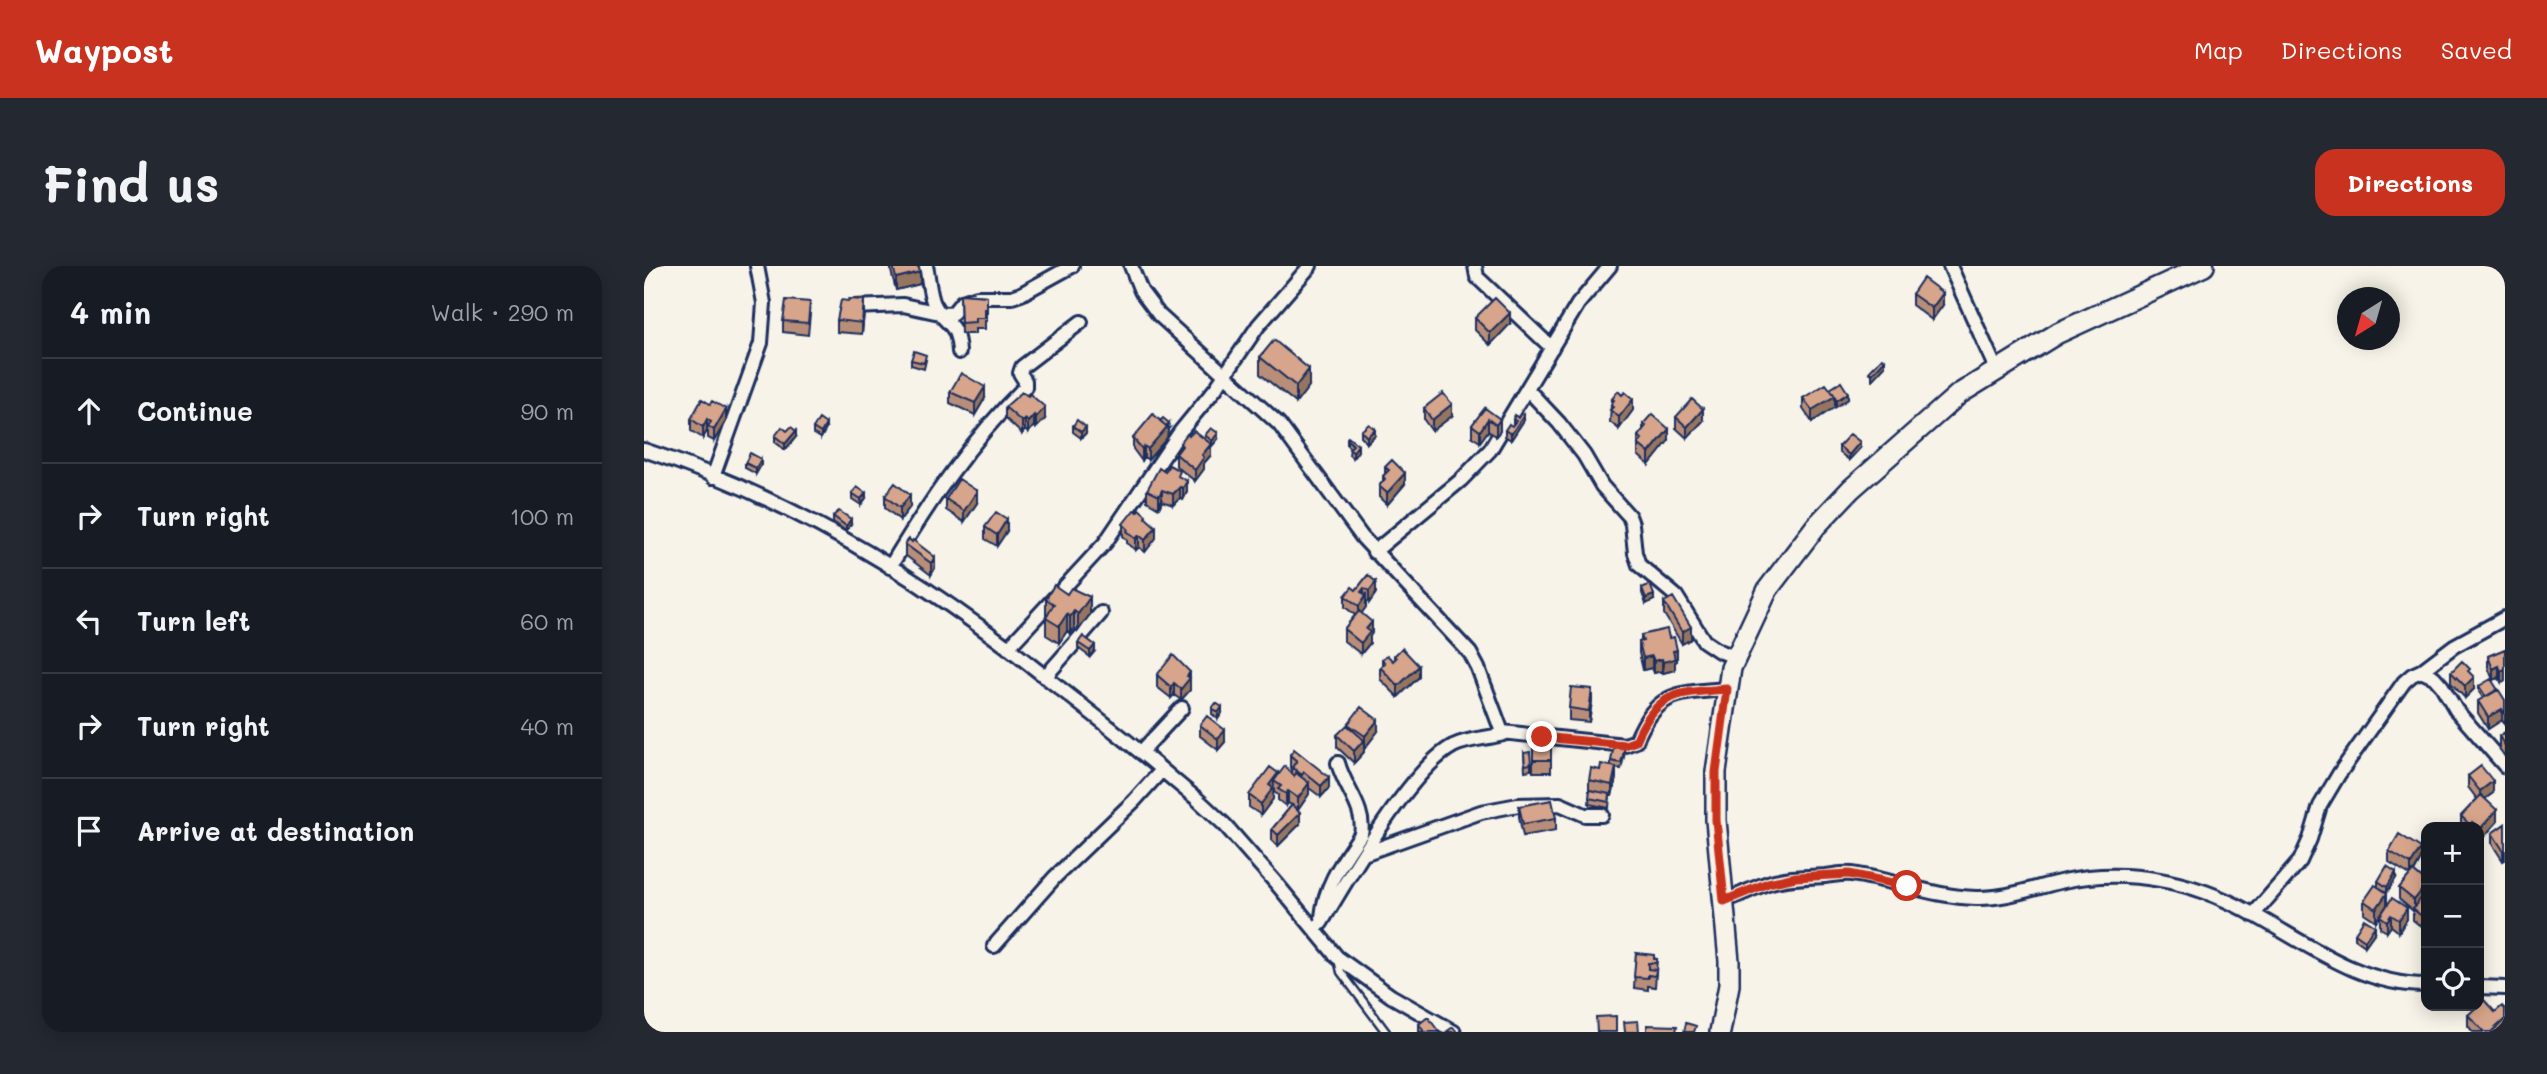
<!DOCTYPE html>
<html lang="en">
<head>
<meta charset="utf-8">
<style>
  :root { --surface:#171b24; --page:#242831; --text:#f1f3f6; --muted:#9ea1a6; --line:#363941; --accent:#c8321e }
  body { margin:0; font-family:Mali,sans-serif; background:var(--page); color:var(--text) }
  .controls { position:absolute; right:21px; bottom:21px; display:grid; overflow:hidden; border-radius:14px; box-shadow:0 4px 18px #0003 }
  .controls button { width:63px; height:63px; display:grid; place-items:center; padding:0; border:0; border-bottom:2px solid var(--line); background:var(--surface); color:var(--text); font:35px sans-serif }
  .compass { position:absolute; left:1693px; top:21px; width:63px; height:63px; border-radius:50%; background:var(--surface); box-shadow:0 4px 18px #0003; rotate:217deg }
  .stop { position:absolute; width:21px; height:21px; margin:-16px; border:5px solid #c8321e; border-radius:50%; background:#fff }
  .stop.end { background:#c8321e; border-color:#fff; box-shadow:0 2px 7px #0008 }
  .list { margin:0; padding:0; list-style:none }
  h2 { display:flex; justify-content:space-between; align-items:center; height:91px; margin:0; padding:0 28px; font-size:30px }
  h2 small { font-size:23px; font-weight:400; color:var(--muted) }
  .list li { display:grid; grid-template-columns:46px 1fr auto; gap:21px; align-items:center; box-sizing:border-box; height:105px; padding:0 28px; border-top:2px solid var(--line) }
  .list b { display:block; font-size:26px; white-space:nowrap }
  .list em { font-size:23px; font-style:normal; color:var(--muted) }
  .icon { flex:none; width:38px; height:38px; fill:none; stroke:currentColor; stroke-width:2; stroke-linecap:round; stroke-linejoin:round }
  .map { position:relative; flex:none; width:1861px; height:766px; overflow:hidden; border-radius:21px }
  header { display:flex; align-items:center; gap:42px; box-sizing:border-box; height:98px; padding:0 35px; background:var(--accent); color:#fff }
  header strong { font-size:33px }
  nav { display:flex; gap:38px; margin-inline-start:auto; font-size:24px }
  .intro { display:flex; align-items:center; justify-content:space-between; box-sizing:border-box; height:168px; padding:0 42px }
  h1 { margin:0; font-size:49px }
  .button { padding:18px 32px; border-radius:21px; background:var(--accent); color:#fff; font-size:24px; font-weight:700 }
  main { display:flex; gap:42px; padding:0 42px }
  aside { flex:1; background:var(--surface); border-radius:21px; box-shadow:0 4px 18px #0003 }
  .map>svg:first-child { display:block }
  .lines { fill:none; stroke-linecap:round; stroke-linejoin:round }
  .lane-casing { stroke:#1b2f5e; stroke-width:11 }
  .street-casing { stroke:#1b2f5e; stroke-width:18 }
  .secondary-casing { stroke:#1b2f5e; stroke-width:24 }
  .lane { stroke:#f7f3e8; stroke-width:6 }
  .street { stroke:#f7f3e8; stroke-width:12 }
  .secondary { stroke:#f7f3e8; stroke-width:19 }
  .wall { fill:#b98e78; stroke:#1b2f5e; stroke-width:2 }
  .shaded-wall { fill:#967461; stroke:#1b2f5e; stroke-width:2 }
  .building { fill:#d7a58b; stroke:#1b2f5e; stroke-width:2 }
  .route { stroke:#c8321e; stroke-width:9 }
</style>
</head>
<body>
<header>
<strong>Waypost</strong>
<nav><a>Map</a><a>Directions</a><a>Saved</a></nav>
</header>
<div class="intro"><h1>Find us</h1><a class="button">Directions</a></div>
<main>
<aside>
<h2>4 min<small>Walk · 290 m</small></h2>
<ul class="list">
<li><svg class="icon" aria-label="ahead" viewBox="0 0 24 24"><path d="M12 20V5M6 11l6-6 6 6"/></svg><div><b>Continue</b></div><em>90 m</em></li>
<li><svg class="icon" aria-label="right" viewBox="0 0 24 24"><path d="M7 20v-9h11M14 6l5 5-5 5"/></svg><div><b>Turn right</b></div><em>100 m</em></li>
<li><svg class="icon" aria-label="left" viewBox="0 0 24 24"><path d="M17 20v-9H6M10 6l-5 5 5 5"/></svg><div><b>Turn left</b></div><em>60 m</em></li>
<li><svg class="icon" aria-label="right" viewBox="0 0 24 24"><path d="M7 20v-9h11M14 6l5 5-5 5"/></svg><div><b>Turn right</b></div><em>40 m</em></li>
<li><svg class="icon" aria-label="arrive" viewBox="0 0 24 24"><path d="M6 21V4h12l-3 4 3 4H6"/></svg><div><b>Arrive at destination</b></div></li>
</ul>
</aside>
<div class="map">
<svg width="1861" height="766" viewBox="0 0 1861 766">
  <rect width="100%" height="100%" fill="#f7f3e8"/>
  <filter id="ink" filterUnits="userSpaceOnUse"><feTurbulence type="fractalNoise" baseFrequency=".0143" numOctaves="2"/><feDisplacementMap in="SourceGraphic" scale="14" xChannelSelector="R" yChannelSelector="G"/><feConvolveMatrix kernelMatrix="1 2 1 2 8 2 1 2 1" color-interpolation-filters="sRGB"/></filter>
  <g filter="url(#ink)">
    <g class="lines">
      <g class="lane-casing">
        <path id="lane" d="M694 693 697 706 742 766"/>
      </g>
      <g class="street-casing">
        <path id="street" d="M282 0C285 12 285 27 290 38 301 61 313 53 315 86
          M487 0 497 25 515 49 635 158 718 271 826 387 834 402 858 466 981 479 992 475C1013 425 1033 427 1083 423
          M831 0 833 11 908 82
          M1306 0 1352 103
          M209 41 259 39 300 48 309 47 318 36 333 31H368L377 28 428 0
          M883 123 915 157 940 189 958 220 985 250 988 258 991 287 995 299 1032 330 1060 375 1075 385 1091 391
          M0 184C132 227 256 299 366 383 409 417 452 450 495 485 515 500 532 517 552 532L581 559 632 617 693 691 747 730 810 766
          M69 211 117 77 120 37 113 0
          M730 286 817 214 846 184 934 38 966 0
          M246 301C285 236 327 174 381 121V115L376 107 378 101 437 56
          M364 382 461 277 536 166 572 122 614 60 666 0
          M1777 405 1810 380 1861 352
          M401 411 457 347
          M497 486 538 442
          M722 587 837 546 874 539 916 538 941 549H958
          M1080 635C1094 630 1109 622 1124 617 1142 611 1162 611 1181 610 1190 609 1199 607 1208 608 1250 614 1290 631 1332 632 1363 633 1391 621 1420 615 1468 605 1515 610 1561 626 1637 653 1698 719 1782 719
          M1609 649 1656 595 1666 573 1676 540 1695 508 1760 416 1768 409 1777 405 1790 411 1798 420 1812 444 1861 500
          M678 651C681 618 699 595 717 568 722 543 700 521 694 497
          M677 657C704 613 766 503 809 480 825 472 845 473 862 467
          M350 680 411 611 490 535 518 504
          M1835 721 1861 722"/>
      </g>
      <g class="secondary-casing">
        <path id="secondary" d="M1076 766 1085 719V695L1072 554V506L1087 402 1124 323 1172 260 1207 223 1315 128 1414 67 1560 0"/>
      </g>
      <use href="#lane" class="lane"/>
      <use href="#street" class="street"/>
      <use href="#secondary" class="secondary"/>
    </g>
    <path class="wall" d="M247 0H274L276 18 252 24 247 5Z
      M316 28 343 30V55H341V63H331V68H317Z
      M1268 28 1299 39 1288 54 1268 39Z
      M220 46 218 68 193 66V54Z
      M166 48 164 69 139 66V55Z
      M831 52 866 58 846 79 831 64Z
      M616 91 665 120 652 137 616 108Z
      M267 94H282L280 103 267 99Z
      M1186 123 1204 133 1192 141 1191 139V141L1168 156 1159 143V132Z
      M306 126 341 132 331 149 306 137Z
      M978 129 989 144 975 163 966 156 967 138 968 137V133Z
      M66 138 82 155 70 175 64 172V166L63 165 59 172 47 165V153Z
      M361 141 401 153 392 162 390 160 384 167 381 164 378 168 361 152Z
      M780 142 808 150 788 165 780 154Z
      M841 142 856 165 852 170 844 165 836 176 828 171V159Z
      M1032 151 1059 155 1043 172 1032 162Z
      M874 152 880 154 867 174 861 170V164L869 159V153Z
      M999 158 1025 174 1005 199 994 189V170L999 164Z
      M429 160 442 167 437 172 429 166Z
      M169 162 182 163 177 172 169 168Z
      M525 162 523 164V172L504 194 500 191 498 195 489 183V172Z
      M717 165 731 169 723 177 717 171Z
      M561 169 574 173 568 180 567 179V189L560 197V203L551 215 532 200V188L536 183V177L545 170 561 174Z
      M131 170 152 171 141 184 131 176Z
      M703 173 714 185 709 192 705 189 706 182 703 179Z
      M1195 180 1216 182 1205 194 1195 186Z
      M101 197 117 199 112 208 101 202Z
      M741 201 761 218 743 239 735 231V220L739 215V210L741 208Z
      M521 206 536 212 543 226 539 234 536 232 529 239 518 235 515 242 503 235V224Z
      M208 227 222 232 217 239 208 233Z
      M241 230 266 241 256 254 241 242Z
      M302 233 333 237 320 256 302 244Z
      M189 250 207 258 202 265 189 256Z
      M502 253 512 272 501 286 495 281 492 284 483 277V274L479 270V258Z
      M341 261 363 265 353 280 341 273Z
      M261 278 291 291V302L287 309 261 289Z
      M724 309 732 327 725 337 722 334V341L717 347 728 367 726 370V377L717 388 700 375V363L711 349 701 341V330L712 324Z
      M998 322 1010 334 1002 338 998 327Z
      M402 333 446 348 434 365 430 362 426 368 423 365 415 377 402 369Z
      M1020 336 1047 373 1038 378 1020 348Z
      M997 369 1025 372 1033 395 1031 396V404L1019 407 1018 405 1010 407 1008 402 999 404 995 387V376L997 375Z
      M434 377 451 385 446 391 434 382Z
      M1861 383 1857 416 1855 412 1849 414 1844 401V390Z
      M750 390 775 411 754 431 736 413V401L738 400V393L749 395 750 394Z
      M546 406V424L537 434 530 429 527 432 513 421V409Z
      M1807 406 1830 423 1821 432 1807 417Z
      M1835 420 1861 434V460L1858 454 1844 463 1834 447V435L1839 432 1835 426Z
      M948 435 945 456 925 454V442Z
      M568 442 578 447 574 453 568 448Z
      M704 458 734 465 721 482 720 481V486L710 497 693 481V469L704 460Z
      M556 459 581 476 574 484 556 470Z
      M1861 466V491L1855 482V470Z
      M889 473H907V506H889Z
      M880 487 887 498V504L881 505Z
      M981 487 977 503 972 502V512L968 530H966L965 542 945 538 946 526 945 525V514L956 504 967 500V495Z
      M646 489 685 522 677 531 665 522V528L654 544 650 541 656 558 634 580 628 574V563L648 539 644 537 642 540 634 534V529L630 526V523L629 525V533L617 549 605 541V529L634 510 648 508V503L646 501Z
      M1824 510 1849 527 1841 533 1853 556 1836 575 1835 574V561H1817V550L1833 533 1824 521Z
      M875 540 912 552V564L879 570 875 551Z
      M1861 558V594L1859 595 1848 578V567Z
      M1745 585 1777 593 1770 606 1782 616V658L1779 662 1769 654V645L1755 633V622L1766 609 1745 596Z
      M1752 612 1743 626 1734 621V615Z
      M1720 635 1743 639 1732 655 1720 647Z
      M1763 642V653L1755 666 1747 660 1743 666 1736 662V650Z
      M1731 666 1721 680 1711 673V667Z
      M992 687 1013 693 1011 721 1004 720V724L990 722Z
      M1861 743V765L1860 766H1829L1824 760V749L1851 746Z
      M775 758 795 766H775Z"/>
    <path class="shaded-wall" d="M276 6V18L252 24V12Z
      M1299 27V39L1288 54V42Z
      M220 34V46L218 68V57Z
      M866 47V58L846 79V67Z
      M1241 94V100L1228 114V108Z
      M665 103V120L652 137V120Z
      M341 121V132L331 149V137Z
      M1204 127V133L1192 141V135Z
      M1191 130V141L1168 156V144Z
      M989 133V144L975 163V151Z
      M808 138V150L788 165V154Z
      M401 141V153L392 162V151Z
      M82 143V155L70 175V164Z
      M1059 143V155L1043 172V161Z
      M390 149V160L384 167V156Z
      M880 149V154L867 174V168Z
      M63 153V165L59 172V161Z
      M381 153V164L378 168V156Z
      M844 153V165L836 176V165Z
      M856 153V165L852 170V159Z
      M525 157 523 172 504 194V183Z
      M182 158V163L177 172V167Z
      M442 161V167L437 172V166Z
      M731 163V169L723 177V171Z
      M1025 163V174L1005 199V187Z
      M152 165V171L141 184V178Z
      M574 167V173L568 180V175Z
      M1216 176V182L1205 194V189Z
      M567 178V189L560 197V203L551 215V204L558 189Z
      M714 179V185L709 192V186Z
      M500 180V191L498 195V183Z
      M117 193V199L112 208V202Z
      M761 207V218L743 239V227Z
      M543 215V226L539 234V222Z
      M536 221V232L529 239V228Z
      M518 224V235L515 242V230Z
      M333 225V237L320 256V245Z
      M222 227V232L217 239V233Z
      M266 229V241L256 254V242Z
      M207 253V258L202 265V260Z
      M363 253V265L353 280V269Z
      M512 261V272L501 286V274Z
      M495 269V281L492 284V273Z
      M291 291V302L287 309V297Z
      M732 316V327L725 337V325Z
      M720 322V332L722 329V341L715 351V340L717 326Z
      M1010 329V334L1002 338V332Z
      M446 331V348L434 365V348Z
      M430 345V362L426 368V351Z
      M423 348V365L415 377V360Z
      M728 356V367L726 370V377L717 388V377L722 363Z
      M1047 361V373L1038 378V366Z
      M451 379V385L446 391V385Z
      M1033 384V395L1031 396V404L1019 407V396L1029 385Z
      M1008 390V402L999 404V392Z
      M1018 393V405L1010 407V395Z
      M775 400V411L754 431V420Z
      M1855 400V412L1849 414V403Z
      M1861 403V415L1857 416V405Z
      M546 406V424L537 434V423Z
      M1830 411V423L1821 432V420Z
      M530 417V429L527 432V421Z
      M948 423V435L945 456V445Z
      M578 441V447L574 453V447Z
      M1858 443V454L1844 463V451Z
      M734 454V465L721 482V470Z
      M581 464V476L574 484V473Z
      M720 474V486L710 497V485Z
      M972 501V512L968 530V519Z
      M634 507V517L630 515 629 533 617 549V538L625 519Z
      M685 511V522L677 531V520Z
      M1849 515V527L1836 536V525Z
      M665 517V528L654 544V532Z
      M644 525V537L642 540V528Z
      M1853 544V556L1836 575V563Z
      M656 547V558L634 580V569Z
      M1777 582V593L1767 610V598Z
      M1861 583V594L1859 595V584Z
      M1752 606V612L1743 626V621Z
      M1782 619V631L1770 644V634Z
      M1743 627V639L1732 655V643Z
      M1763 642V653L1755 666V654Z
      M1782 647V658L1779 662V651Z
      M1747 649V660L1743 666V655Z
      M1731 660V666L1721 680V674Z
      M1861 753V765L1860 766H1847Z"/>
    <path class="building" d="M249 0H274L276 6 252 12Z
      M1279 12 1299 27 1288 42 1268 28Z
      M316 28 343 30V43H341V52H331V56L317 57Z
      M851 32 866 47 846 67 831 52Z
      M205 33 220 34 218 57 193 54 197 34 204 35Z
      M142 34 166 36 164 57 139 55Z
      M630 74 665 103 652 120 616 91Z
      M270 85 282 89 280 97 267 94Z
      M1238 92 1241 94 1228 108 1225 106Z
      M317 107 341 121 331 137 306 126Z
      M1197 116 1204 127 1192 135 1191 130 1186 123Z
      M1182 118 1191 130 1168 144 1159 132Z
      M974 125 978 129 981 126 989 133 975 151 966 144 969 141 967 138 970 134 968 133Z
      M378 126 384 130 386 128 401 141 392 151 390 149 384 156 381 153 378 156 361 141Z
      M799 127 808 138 788 154 780 142Z
      M58 133 66 138 68 135 82 143 70 164 64 160 67 156 63 153 59 161 47 153Z
      M1048 133 1059 143 1043 161 1032 151Z
      M841 142 856 153 852 159 844 153 836 165 828 159Z
      M877 147 880 149 867 168 861 164 865 158 868 160 872 155 869 153 871 149 874 152Z
      M509 148 523 161 504 183 500 180 498 183 489 172Z
      M1008 148 1025 163 1005 187 994 178 998 173 994 170 1002 160 999 158Z
      M519 152 525 157 522 160 516 155Z
      M175 153 182 158 177 167 169 162Z
      M433 154 442 161 437 166 429 160Z
      M725 158 731 163 723 171 717 165Z
      M138 161 143 165 147 161 152 165 141 178 131 170Z
      M567 162 574 167 568 175 561 169Z
      M550 165 567 178 558 189 560 191 551 204 532 188 538 180 536 177 543 168 545 170Z
      M1206 168 1216 176 1205 189 1195 180Z
      M704 171 714 179 709 186 705 183 709 179 703 173Z
      M106 187 117 193 112 202 101 197Z
      M748 194 761 207 743 227 735 220 741 213 739 210 745 204 741 201Z
      M525 199 536 205 534 210 543 215 539 222 536 221 529 228 518 224 515 230 503 224 515 202 521 206Z
      M315 213 333 225 320 245 302 233Z
      M251 217 266 229 256 242 241 230Z
      M213 221 222 227 217 233 208 227Z
      M495 243 502 249 501 251 512 261 501 274 495 269 492 273 483 265 484 263 479 258 490 244 493 246Z
      M195 245 207 253 202 260 189 250Z
      M352 246 363 253 353 269 341 261Z
      M265 273 268 276 269 274 291 291 287 297 261 278Z
      M724 309 732 316 725 325 720 322 717 326 722 329 715 340 701 330 708 321 712 324Z
      M1006 318 1010 329 1002 332 998 322Z
      M410 319 423 328 427 322 446 331 434 348 430 345 426 351 423 348 415 360 402 352 410 338 402 333Z
      M1029 331 1047 361 1038 366 1020 336Z
      M715 345 728 356 722 363 726 366 717 377 700 363Z
      M1023 363 1025 372 1030 371 1033 384 1029 385 1031 393 1019 396 1018 393 1010 395 1008 390 999 392 995 376 999 375 997 369Z
      M439 370 451 379 446 385 434 377Z
      M758 382 775 400 754 420 736 401 741 397 738 393 743 389 749 395 752 392 750 390Z
      M1861 383V403L1857 405 1855 400 1849 403 1844 390Z
      M529 389 546 406 543 410 546 412 537 423 530 417 527 421 513 409Z
      M1818 395 1826 403 1824 405 1830 411 1821 420 1807 406Z
      M1847 413 1854 424 1842 431 1835 420Z
      M927 421 948 423 945 445 925 442Z
      M1854 423 1861 434V449L1858 443 1844 451 1834 435Z
      M572 437 578 441 574 447 568 442Z
      M717 441 734 454 721 470 704 458Z
      M563 450 581 464 574 473 556 459Z
      M703 459 720 474 710 485 693 469Z
      M1861 466V480L1855 470Z
      M889 473H907V494H889Z
      M970 479 981 481 977 497 967 495Z
      M650 483 685 511 677 520 660 506 658 509 648 501 653 495 646 489Z
      M886 486 887 498 881 499 880 487Z
      M957 498 972 501 968 519 945 514 947 502 956 504Z
      M641 500 650 510 652 507 665 517 654 532 644 525 642 528 634 523 637 520 630 515Z
      M1837 500 1849 515 1836 525 1824 510Z
      M626 501 634 507 625 519 629 522 617 538 605 529Z
      M946 524 966 528 965 536 945 532Z
      M1837 529 1853 544 1836 563 1835 561 1828 556 1826 559 1817 550Z
      M908 534 912 552 879 558 875 540Z
      M648 539 656 547 634 569 628 563Z
      M1861 558V583L1859 584 1848 567Z
      M1755 568 1777 582 1767 598 1745 585Z
      M1743 600 1752 606 1743 621 1734 615Z
      M1769 605 1782 616V619L1770 634 1755 622Z
      M1731 619 1743 627 1732 643 1720 635Z
      M1781 627 1782 628V647L1779 651 1769 643Z
      M1748 632 1763 642 1755 654 1747 649 1743 655 1736 650Z
      M1720 653 1731 660 1721 674 1711 667Z
      M992 687 1010 689V693H1013L1012 697H1004V703L1012 704 1011 710 1004 709V712L990 711Z
      M1840 734 1851 746 1858 740 1861 743V753L1847 766H1840L1824 749Z
      M972 750V766H953L952 751Z
      M784 751 795 766H780L775 758Z
      M994 755 995 766H981L980 756Z
      M1042 757 1052 760 1050 766H1040Z
      M1003 759 1033 760 1032 766H1003Z
      M809 761 813 766H802Z"/>
  </g>
  <g class="lines" filter="url(#ink)">
    <path class="route" d="M898 471 981 479 992 475C1013 425 1033 427 1083 423L1072 506V554L1080 635 1124 617 1152 611 1205 608 1263 620"/>
  </g>
</svg>
<div class="controls">
<button>+</button>
<button>−</button>
<button><svg class="icon" aria-label="locate" viewBox="0 0 24 24"><circle cx="12" cy="12" r="6"/><path d="M12 2v4M12 18v4M2 12h4M18 12h4"/></svg></button>
</div>
<svg class="compass" viewBox="-18 -18 36 36"><path d="M0-13l5 13h-10z" fill="#e53935"/><path d="M0 13l5-13h-10z" fill="#9ea1a6"/></svg>
<div class="stop" style="left:1263px;top:620px"></div>
<div class="stop end" style="left:898px;top:471px"></div>
</div>
</main>
</body>
</html>
